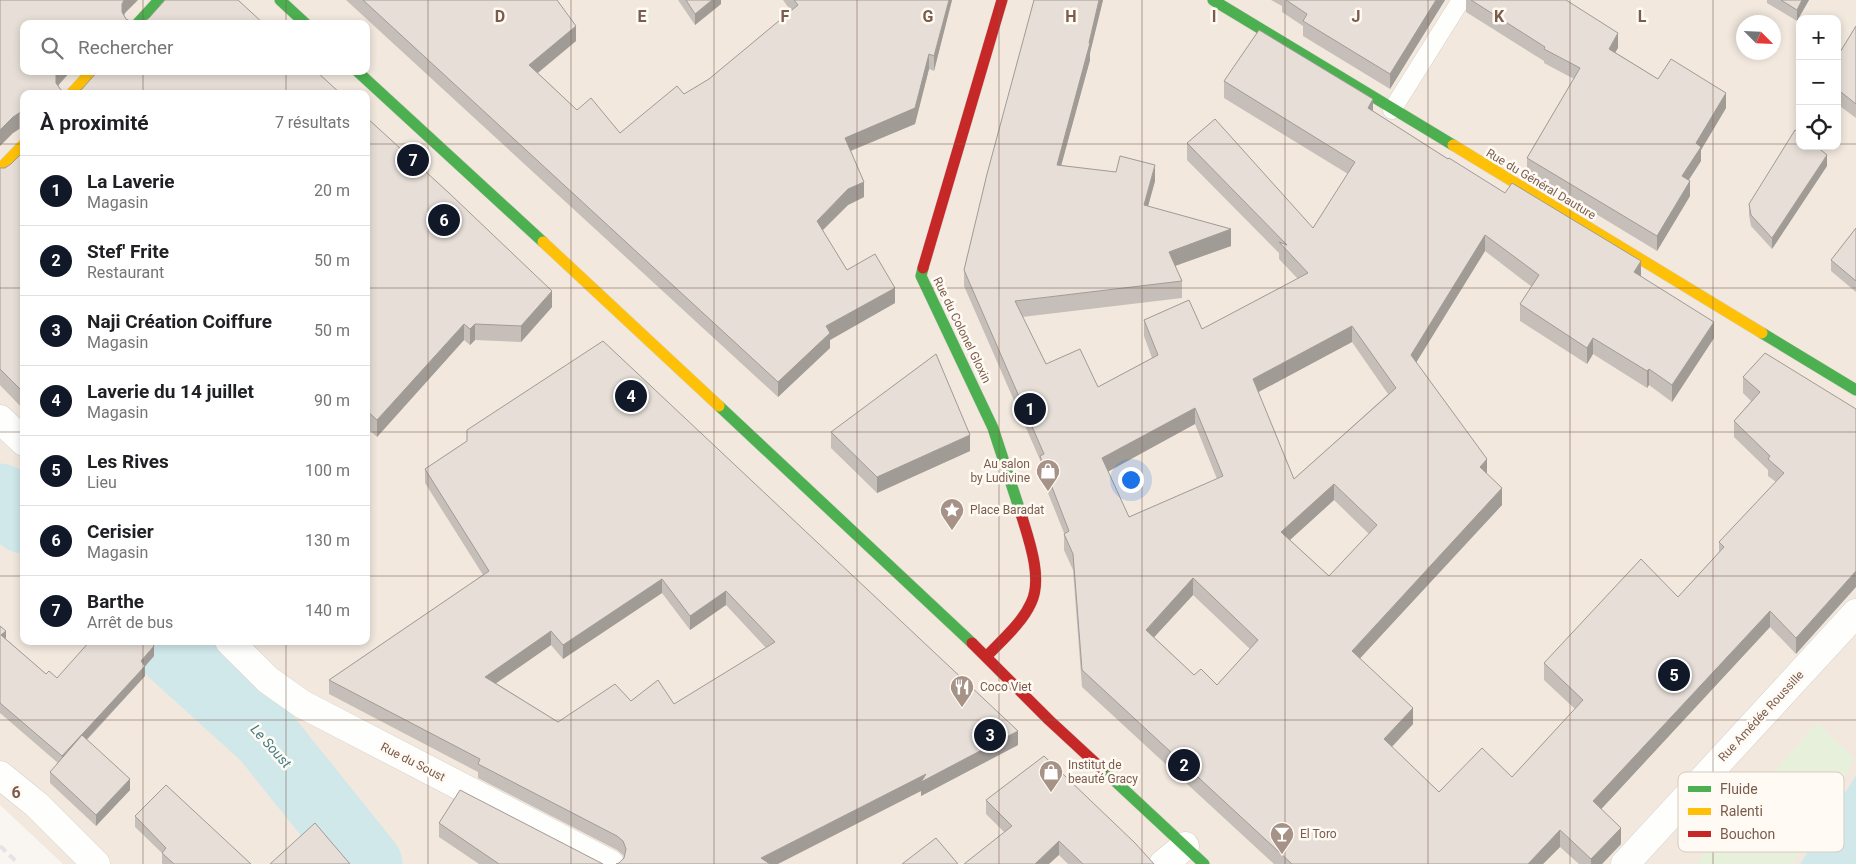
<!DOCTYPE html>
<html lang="fr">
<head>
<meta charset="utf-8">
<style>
  :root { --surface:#fff; --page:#f2f2f2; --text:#202124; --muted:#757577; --line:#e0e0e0; --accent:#111827 }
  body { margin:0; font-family:Roboto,sans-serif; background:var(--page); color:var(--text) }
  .controls { position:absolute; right:15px; top:15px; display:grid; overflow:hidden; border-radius:10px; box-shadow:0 2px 8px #0003 }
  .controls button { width:45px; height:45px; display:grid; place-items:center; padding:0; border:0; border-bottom:1px solid var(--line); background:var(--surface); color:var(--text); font:25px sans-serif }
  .compass { position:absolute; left:1736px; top:15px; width:45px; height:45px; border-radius:50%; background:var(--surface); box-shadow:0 2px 8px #0003; rotate:114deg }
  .you { position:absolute; left:1130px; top:479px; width:18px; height:18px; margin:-12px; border:4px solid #fff; border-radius:50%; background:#1a73e8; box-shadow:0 0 0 8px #1a73e833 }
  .badge { display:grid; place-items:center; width:32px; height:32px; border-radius:50%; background:var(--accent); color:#fff; font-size:16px; font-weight:700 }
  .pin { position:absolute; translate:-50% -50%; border:2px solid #fff; box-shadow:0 1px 5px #0006 }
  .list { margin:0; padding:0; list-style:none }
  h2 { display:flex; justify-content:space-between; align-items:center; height:65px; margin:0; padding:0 20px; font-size:21px }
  h2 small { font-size:16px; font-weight:400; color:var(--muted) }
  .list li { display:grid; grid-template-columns:32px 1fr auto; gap:15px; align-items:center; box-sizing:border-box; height:70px; padding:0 20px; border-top:1px solid var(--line) }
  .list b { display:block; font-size:19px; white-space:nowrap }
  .list p { margin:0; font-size:16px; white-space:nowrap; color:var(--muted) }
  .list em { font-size:16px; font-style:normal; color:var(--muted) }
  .icon { flex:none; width:28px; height:28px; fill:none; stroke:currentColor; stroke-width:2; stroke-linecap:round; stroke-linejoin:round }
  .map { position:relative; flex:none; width:1856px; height:864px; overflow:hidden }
  .search { position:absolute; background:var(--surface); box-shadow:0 2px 8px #0003; left:20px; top:20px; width:350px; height:55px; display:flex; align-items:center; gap:12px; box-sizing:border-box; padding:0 18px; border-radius:10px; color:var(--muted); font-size:19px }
  .panel { position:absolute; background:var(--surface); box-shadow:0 2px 8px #0003; left:20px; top:90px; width:350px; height:555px; border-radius:10px }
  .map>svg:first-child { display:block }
  .residential { fill:#f2e8de; fill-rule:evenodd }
  .green { fill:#e7f0db }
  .water { fill:#d0e8ea }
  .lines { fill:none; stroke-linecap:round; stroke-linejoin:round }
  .river { stroke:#d0e8ea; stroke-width:69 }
  .lane-casing { stroke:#d7d1cb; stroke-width:19 }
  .street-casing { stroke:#d7d1cb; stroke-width:29 }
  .fast-casing { stroke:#d9d2cb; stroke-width:12 }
  .slow-casing { stroke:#d9d2cb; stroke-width:12 }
  .jam-casing { stroke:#d9d2cb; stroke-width:12 }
  .lane { stroke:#fefefd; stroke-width:18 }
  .street { stroke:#fefefd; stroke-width:28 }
  .fast { stroke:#4caf50; stroke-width:11 }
  .slow { stroke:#ffc107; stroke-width:11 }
  .jam { stroke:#c62828; stroke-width:11 }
  .rail { stroke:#e6e3e7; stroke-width:4; stroke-dasharray:8 5; stroke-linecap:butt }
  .wall { fill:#c6bfb9; fill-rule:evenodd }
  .shaded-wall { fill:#a19b96 }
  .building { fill:#e6ded7; stroke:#a19b96; fill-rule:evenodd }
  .grid { fill:none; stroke:#7a5c4d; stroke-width:1; stroke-opacity:0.55 }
  .labels { text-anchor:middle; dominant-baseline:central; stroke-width:5; stroke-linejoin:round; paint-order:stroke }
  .street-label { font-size:12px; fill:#7a5c4d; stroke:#fffaf3 }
  .poi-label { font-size:12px; fill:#7a5c4d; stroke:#fffaf3; text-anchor:start }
  .water-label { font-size:14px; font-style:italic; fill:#437c86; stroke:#fffaf3 }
  .key { fill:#fffaf3; stroke:#d7cbc1; stroke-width:1 }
  .key-label { font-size:14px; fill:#7a5c4d }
  .grid-label { font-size:16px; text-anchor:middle; font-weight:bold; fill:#7a5c4d; stroke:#fffaf3; stroke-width:5; stroke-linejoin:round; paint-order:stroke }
</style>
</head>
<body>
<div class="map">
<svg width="1856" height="864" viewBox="0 0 1856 864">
  <rect width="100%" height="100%" fill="#f9f5f0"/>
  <path class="residential" d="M0 0H1856V775L1800 864H63L0 805ZM1800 19H1837V146H1800ZM1744 22H1774V52H1744ZM24 24H366V71H24ZM24 94H366V641H24Z"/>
  <path class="green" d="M1817 722 1855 759 1793 864H1696Z"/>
  <path class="water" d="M1856 775V864H1800Z"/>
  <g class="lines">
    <path class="river" d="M0 498 24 519
      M160 641 266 737 368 864"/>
    <g class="lane-casing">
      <path id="lane" d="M1392 110 1461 0"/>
    </g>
    <g class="street-casing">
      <path id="street" d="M0 419 24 442
        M229 641 268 680 302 704 610 864
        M0 775 37 805 96 864
        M1163 864 1185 846
        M1625 864 1856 613"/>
    </g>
    <g class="fast-casing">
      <path id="fast" d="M280 0 306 24
        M1213 0 1453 145
        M137 24 159 0
        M357 71 543 242
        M923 268 921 276 993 428 1022 517
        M1762 333 1856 390
        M719 406 972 643
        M1102 769 1204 864"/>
    </g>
    <g class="slow-casing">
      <path id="slow" d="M71 94 92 71
        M1453 145 1762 333
        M0 169 24 144
        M543 242 719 406"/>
    </g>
    <g class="jam-casing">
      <path id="jam" d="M923 268 1002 0
        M972 643 1049 720 1102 769
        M987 656C1002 640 1022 623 1031 603 1043 579 1029 540 1022 517"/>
    </g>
    <use href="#lane" class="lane"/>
    <use href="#street" class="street"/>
    <use href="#fast" class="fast"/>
    <use href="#slow" class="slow"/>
    <use href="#jam" class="jam"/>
    <path class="rail" d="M0 846 19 864"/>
  </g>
  <path class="wall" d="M0 0 125 13 124 16 126 19 134 23 264 24H24V71H71L58 86 61 90 67 93 24 94V129H19L13 133Z
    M346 0H557L576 41 538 73 577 110 620 133 709 79 791 11 783 0H952L934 71 929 69 915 124 851 151 864 197 848 205 822 230 847 270 895 303 830 340V348L778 397Z
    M678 0H721V4L695 25Z
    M1034 0H1103L1090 53V60L1061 165 1155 181 1148 206 1231 246 1175 266 1182 281V298L1022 317 1046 364 1098 387 1152 358 1144 336V320L1202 329 1298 279 1279 259V253L1187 160V143L1313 228 1348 174 1224 98V81L1373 111 1448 159 1641 277 1714 338 1672 402 1649 385 1647 388 1593 354 1587 364 1520 321V304L1532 287 1485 251 1416 362 1487 474 1502 505 1360 658 1413 724 1392 747 1439 792 1512 777 1575 709 1544 680V663L1678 597 1719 552V542L1776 482 1768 476V470L1734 437V421L1751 401 1743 393V377L1856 409 1796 654 1770 627 1601 809 1621 844 1602 864H1579L1560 847 1543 864H1274L1082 687 1073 570 1064 550V533L1040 473V460L964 286V270ZM1352 342 1388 394 1294 479 1258 392ZM1195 424 1217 479 1129 517 1108 471ZM1334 500 1369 534 1329 576 1290 540ZM1193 595 1250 649 1217 685 1194 675 1154 637Z
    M1271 0H1445L1390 89 1303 36V26L1282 12V6Z
    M1466 0H1566L1618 48 1615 52 1658 79 1726 108 1701 150V161L1689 180 1690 196 1657 251 1527 172V158L1574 79 1544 63V61L1466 12Z
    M1767 0H1809L1797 21 1767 3Z
    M1856 26V118L1837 104V57Z
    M366 117 552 307 521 342 475 340 470 345 464 340 377 437 366 427Z
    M24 151V410L0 385V168H5L11 164Z
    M1827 166 1772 249 1751 226 1749 215V204Z
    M1856 228V292L1831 271V260Z
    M831 432 970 451 877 493 831 448Z
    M467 441 1018 745 921 796V791L619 863 624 857 623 855 617 850 478 778V772L329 694V680L483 575 425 483V469ZM662 593 690 630 726 605 766 648 674 704 558 722 496 683 551 645 563 659Z
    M0 626 6 639 46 674 57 678 154 656 145 666V676L87 740 130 790 96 826 50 783V772L58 763 0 713Z
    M986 800 1154 864H1068L1059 855 1004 832 986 814Z
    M135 816 251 864H162V853L135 827Z
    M439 823 603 864H479L439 837Z"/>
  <path class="shaded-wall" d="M124 0H138L125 13 122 20V4Z
    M712 0H721V4L695 25V14Z
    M949 0H952L934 71V56Z
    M1099 0H1103L1090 53V60L1057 181V165Z
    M1436 0H1445L1390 89V74Z
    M1802 0H1809L1797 21V10Z
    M576 26V41L529 80V65Z
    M1618 33V48L1609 63V49Z
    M929 54V69L915 124 845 153V138Z
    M57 71H71L59 84 56 91V75Z
    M1726 93V108L1701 150V161L1682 190V176L1696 143Z
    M1373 99V115L1368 108Z
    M19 113V129L13 133 0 146V130L13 117Z
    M1827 155V166L1772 249V238Z
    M1155 165V181L1144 221V205Z
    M1690 181V196L1657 251V236Z
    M864 182V197L848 205 817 236V221L848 189Z
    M1231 229V246L1169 268V252Z
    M1485 235V251L1411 371V355Z
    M1641 261V278L1634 272Z
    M895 288V303L830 340V348L778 397V382L826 326Z
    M552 291V307L521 342V326Z
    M1714 322V338L1672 402V385Z
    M464 324V340L377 437V420Z
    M475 324V340L470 345V329Z
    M1352 326V342L1253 395V379Z
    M1593 338V354L1587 364V348Z
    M1649 369V385L1647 388V371Z
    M1195 408V424L1102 475V458Z
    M970 435V451L877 493V477Z
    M1487 459V475L1480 467Z
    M1334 484V500L1281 548V532Z
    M1502 488V505L1352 667V651Z
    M1856 571V587L1796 654V638Z
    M1193 578V595L1146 646V630Z
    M662 579V593L563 659V645Z
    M726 591V605L690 630V616Z
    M1770 611V627L1593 818V801Z
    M6 631V641L1 635Z
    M551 631V645L485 691V677Z
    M154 646V656L141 671V661Z
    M145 666V676L62 766V756Z
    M1413 708V724L1384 755V739Z
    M1018 731V745L921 796V791L778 864H761V858L926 774Z
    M130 779V790L96 826V815Z
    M1621 828V844L1602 864H1591V859Z
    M1560 830V847L1543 864H1528Z
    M1059 841V855L1049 864H1035Z"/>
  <path class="building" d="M0 0H124L122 4V12L126 19 134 23H142L149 18 165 0H238L264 24H24V71H57L56 75V83L61 90 67 93H75L82 89 98 71H316L341 94H24V113H19L13 117 0 130Z
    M363 0H557L576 26 529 65 577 110 591 98 620 133 677 86 684 94 709 79 798 5 794 0H949L934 56 929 54 915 108 845 138 864 182 848 189 817 221 847 270 875 254 895 288 826 326 830 333 778 382Z
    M686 0H712L695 14Z
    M1034 0H1099L1089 43H1090L1057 165 1116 172 1120 156 1155 165 1144 205 1231 229 1169 252 1182 281 1015 301 1046 364 1080 349 1098 387 1158 355 1144 320 1189 300 1202 329 1308 273 1279 242 1287 245 1187 143 1215 119 1313 228 1355 162 1224 81 1259 30 1373 99 1368 108 1448 159 1449 158 1505 193 1512 183 1641 261 1634 272 1714 322 1672 385 1649 369 1647 371 1593 338 1587 348 1520 304 1539 275 1485 235 1411 355 1487 459 1480 467 1502 488 1352 651 1413 708 1384 739 1439 792 1482 748 1512 777 1583 700 1544 663 1641 559 1678 597 1724 547 1719 542 1784 473 1768 459 1770 456 1734 421 1760 392 1743 377 1765 353 1856 409V571L1796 638 1770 611 1593 801 1621 828 1591 859 1560 830 1528 864H1292L1082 670 1073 554 1064 534 1069 531 1040 456 1044 454 964 270 987 174ZM1352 326 1396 388 1294 479 1253 379ZM1195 408 1223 476 1129 517 1102 458ZM1334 484 1377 525 1329 576 1281 532ZM1193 578 1258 640 1217 685 1201 669 1194 675 1146 630Z
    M1286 0H1436L1390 74 1303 21 1307 14Z
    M1471 0H1566L1618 33 1609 49 1658 79 1671 59 1726 93 1696 143 1701 147 1682 176 1690 181 1657 236 1527 158 1580 68 1544 49 1545 47Z
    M1781 0H1802L1797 10Z
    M1856 26V104L1837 89V57Z
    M366 117 449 193 552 291 521 326 475 324 470 329 464 324 377 420 366 410Z
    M1795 130 1800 133V146H1816L1827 155 1772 238 1751 215 1749 204Z
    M24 151V393L0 369V168H5L11 164Z
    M1856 228V281L1831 260Z
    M603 341 1018 731 921 782 926 774 761 858 770 864H616L619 863 624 858 626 849 623 841 617 836 478 764 480 759 329 680 489 571 425 469 467 441V430ZM662 579 690 616 726 591 775 642 674 704 658 680 631 701 615 684 558 722 485 677 551 631 563 645Z
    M936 354 970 435 877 477 831 432Z
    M0 626 6 631 1 635 46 674 49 671 57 678 90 641H150L154 646 141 661 145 666 62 756 0 703Z
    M82 735 130 779 96 815 50 772Z
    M1044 756 1135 843 1154 864H1083L1059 841 1035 864H964L1012 826 986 800Z
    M166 785 251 864H174L162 853 166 848 135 816Z
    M460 790 603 864H499L439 823Z
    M315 823 350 864H270Z
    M936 838 958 864H902Z"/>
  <path class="grid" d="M143 0V24M286 0V24M428 0V864M571 0V864M714 0V864M857 0V864M999 0V864M1142 0V864M1285 0V864M1428 0V864M1570 0V864M1713 0V864M143 71V94M286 71V94M0 144H24M366 144H1800M1837 144H1856M0 288H24M366 288H1856M0 432H24M366 432H1856M0 576H24M366 576H1856M143 641V864M286 641V864M0 720H1856"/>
  <defs>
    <g id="shop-pin" transform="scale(1.25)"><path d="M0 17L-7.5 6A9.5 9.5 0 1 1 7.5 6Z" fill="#a69286" stroke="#fffaf3"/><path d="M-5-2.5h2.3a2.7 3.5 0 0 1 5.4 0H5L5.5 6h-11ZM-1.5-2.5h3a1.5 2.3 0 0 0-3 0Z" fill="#fff"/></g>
    <g id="sight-pin" transform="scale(1.25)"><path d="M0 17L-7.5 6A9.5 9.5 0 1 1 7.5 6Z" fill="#a69286" stroke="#fffaf3"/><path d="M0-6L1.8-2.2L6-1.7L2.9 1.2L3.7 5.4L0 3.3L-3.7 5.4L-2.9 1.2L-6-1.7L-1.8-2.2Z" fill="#fff"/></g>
    <g id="restaurant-pin" transform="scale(1.25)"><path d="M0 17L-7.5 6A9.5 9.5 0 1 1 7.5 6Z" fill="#a69286" stroke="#fffaf3"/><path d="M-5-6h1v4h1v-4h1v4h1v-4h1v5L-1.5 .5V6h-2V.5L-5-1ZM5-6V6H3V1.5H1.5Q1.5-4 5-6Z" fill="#fff"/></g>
    <g id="bar-pin" transform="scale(1.25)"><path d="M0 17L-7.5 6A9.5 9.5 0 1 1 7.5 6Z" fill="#a69286" stroke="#fffaf3"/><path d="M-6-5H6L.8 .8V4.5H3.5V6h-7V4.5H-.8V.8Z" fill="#fff"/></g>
  </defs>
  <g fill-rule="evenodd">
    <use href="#shop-pin" x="1048" y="471"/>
    <use href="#sight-pin" x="952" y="510"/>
    <use href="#restaurant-pin" x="962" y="687"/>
    <use href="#shop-pin" x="1051" y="772"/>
    <use href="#bar-pin" x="1282" y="834"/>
  </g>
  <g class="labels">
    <g class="street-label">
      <text transform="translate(1541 184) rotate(31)">Rue du Général Dauture</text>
      <text transform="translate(962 330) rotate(64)">Rue du Colonel Gloxin</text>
      <text transform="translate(1761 716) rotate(-47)">Rue Amédée Roussille</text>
      <text transform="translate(413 762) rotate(27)">Rue du Soust</text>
    </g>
    <g class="poi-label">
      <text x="1030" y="464" text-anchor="end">Au salon<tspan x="1030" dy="14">by Ludivine</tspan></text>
      <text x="970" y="510">Place Baradat</text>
      <text x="980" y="687">Coco Viet</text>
      <text x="1068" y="765">Institut de<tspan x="1068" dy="14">beauté Gracy</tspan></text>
      <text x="1300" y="834">El Toro</text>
    </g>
    <g class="water-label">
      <text transform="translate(271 746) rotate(48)">Le Soust</text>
    </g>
  </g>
  <rect x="1678" y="772" width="166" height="80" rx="8" class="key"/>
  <rect x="1688" y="786" width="23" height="6" fill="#4caf50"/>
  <rect x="1688" y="808" width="23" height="7" fill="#ffc107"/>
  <rect x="1688" y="831" width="23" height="6" fill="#c62828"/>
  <g class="key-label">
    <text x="1720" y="794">Fluide</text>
    <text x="1720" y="816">Ralenti</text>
    <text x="1720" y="839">Bouchon</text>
  </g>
  <g class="grid-label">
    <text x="500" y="22">D</text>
    <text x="642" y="22">E</text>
    <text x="785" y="22">F</text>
    <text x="928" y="22">G</text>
    <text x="1071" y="22">H</text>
    <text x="1214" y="22">I</text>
    <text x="1356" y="22">J</text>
    <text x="1499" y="22">K</text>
    <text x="1642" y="22">L</text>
    <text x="16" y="798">6</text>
  </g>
</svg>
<div class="controls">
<button>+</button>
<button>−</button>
<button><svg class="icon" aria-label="locate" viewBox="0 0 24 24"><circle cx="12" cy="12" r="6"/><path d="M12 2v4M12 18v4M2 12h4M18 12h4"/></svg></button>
</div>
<svg class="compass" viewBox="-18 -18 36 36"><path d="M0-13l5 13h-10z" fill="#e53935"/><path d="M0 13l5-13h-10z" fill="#757577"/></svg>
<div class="you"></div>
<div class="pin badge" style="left:1030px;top:409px">1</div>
<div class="pin badge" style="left:1184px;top:765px">2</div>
<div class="pin badge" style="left:990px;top:735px">3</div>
<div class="pin badge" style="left:631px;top:396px">4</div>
<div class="pin badge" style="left:1674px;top:675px">5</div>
<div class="pin badge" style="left:444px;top:220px">6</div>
<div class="pin badge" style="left:413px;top:160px">7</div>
<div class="search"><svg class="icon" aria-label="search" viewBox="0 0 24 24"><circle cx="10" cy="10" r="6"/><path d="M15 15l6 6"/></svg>Rechercher</div>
<section class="panel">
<h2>À proximité<small>7 résultats</small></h2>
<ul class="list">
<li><span class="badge">1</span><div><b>La Laverie</b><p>Magasin</p></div><em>20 m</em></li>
<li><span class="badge">2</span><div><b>Stef' Frite</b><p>Restaurant</p></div><em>50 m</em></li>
<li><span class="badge">3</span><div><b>Naji Création Coiffure</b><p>Magasin</p></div><em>50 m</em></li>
<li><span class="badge">4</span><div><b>Laverie du 14 juillet</b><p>Magasin</p></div><em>90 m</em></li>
<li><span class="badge">5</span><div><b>Les Rives</b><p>Lieu</p></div><em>100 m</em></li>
<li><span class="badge">6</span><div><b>Cerisier</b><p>Magasin</p></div><em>130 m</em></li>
<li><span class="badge">7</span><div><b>Barthe</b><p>Arrêt de bus</p></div><em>140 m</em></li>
</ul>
</section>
</div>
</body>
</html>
